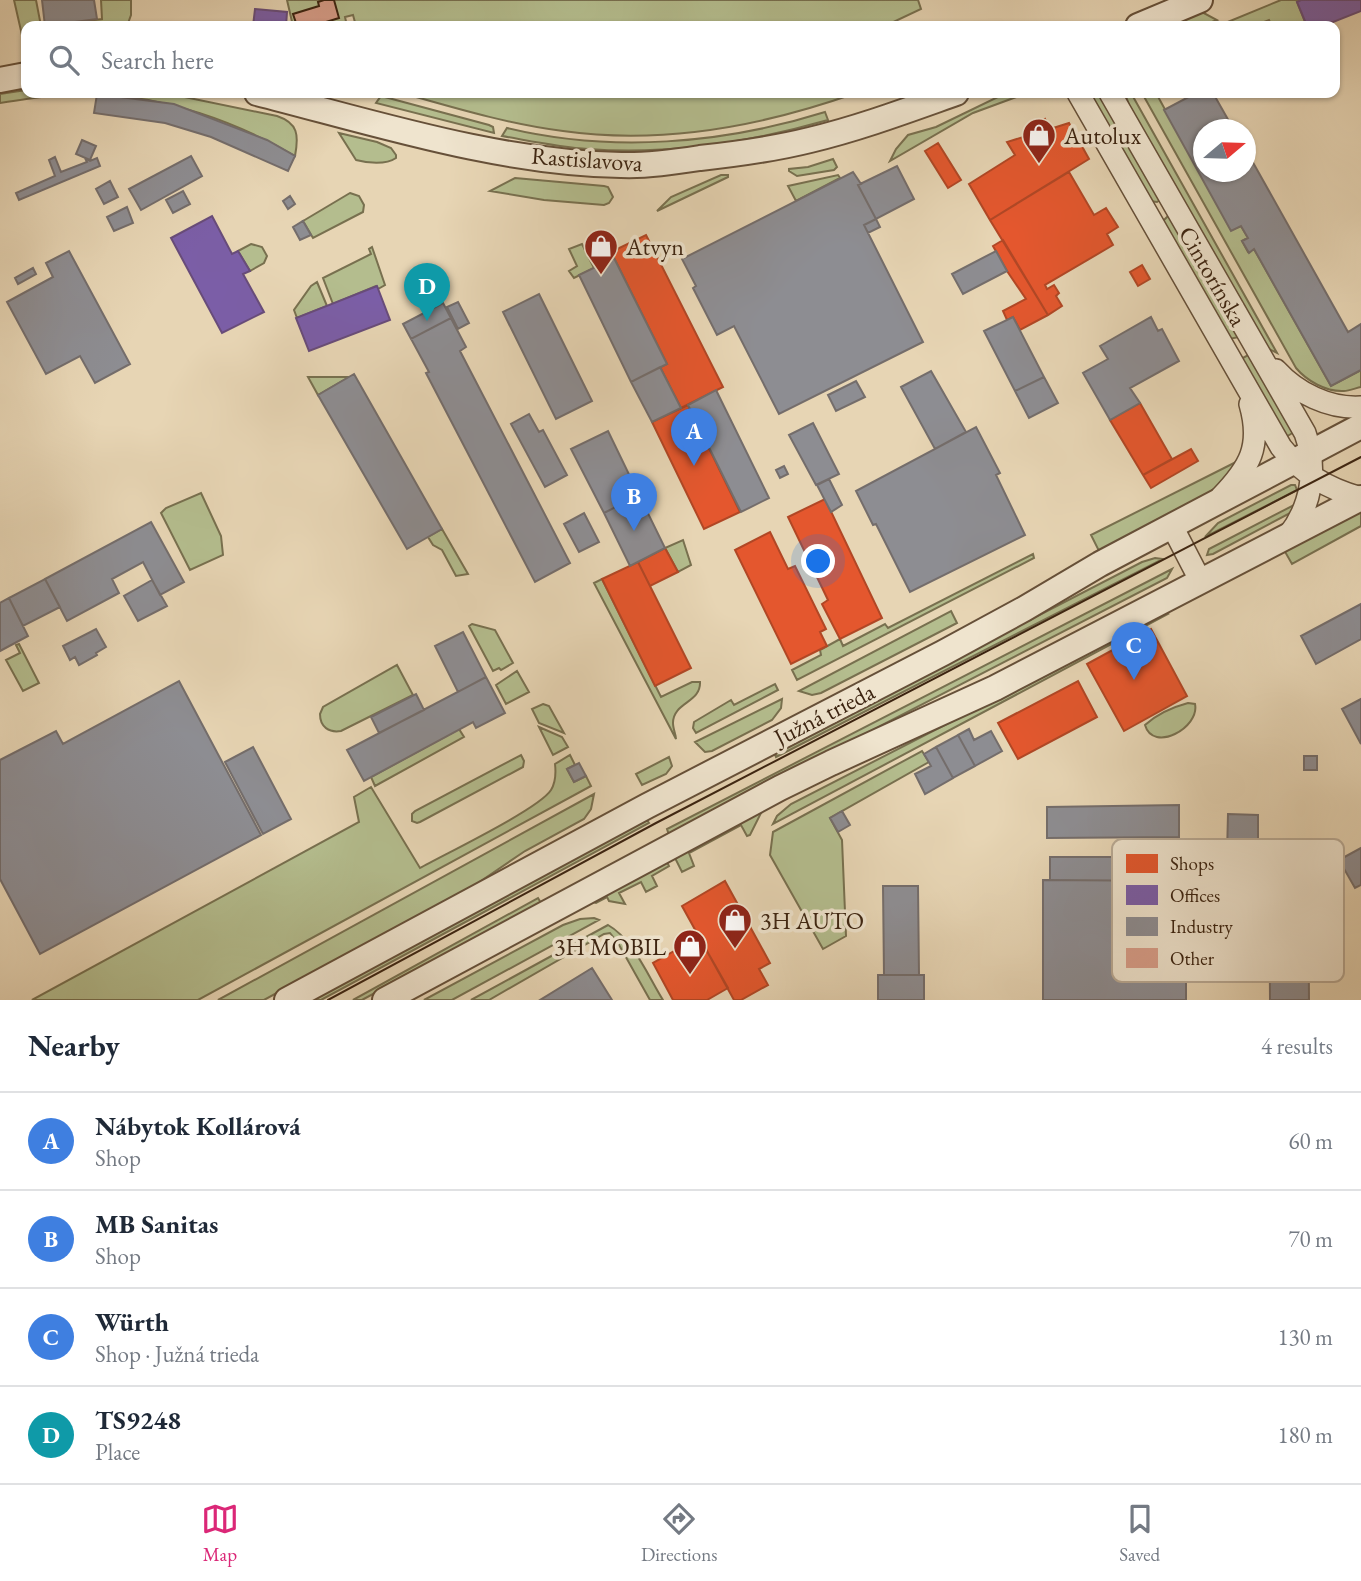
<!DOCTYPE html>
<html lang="en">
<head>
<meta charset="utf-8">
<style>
  :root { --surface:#fff; --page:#f2f2f3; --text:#1f2937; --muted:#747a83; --line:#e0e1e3; --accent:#db2777 }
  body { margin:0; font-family:"EB Garamond",serif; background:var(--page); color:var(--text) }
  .compass { position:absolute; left:1193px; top:119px; width:63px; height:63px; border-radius:50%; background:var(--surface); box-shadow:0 2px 5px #0004; rotate:71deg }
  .you { position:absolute; left:819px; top:562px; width:24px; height:24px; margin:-18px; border:5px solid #fff; border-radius:50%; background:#1a73e8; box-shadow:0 0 0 10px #1a73e833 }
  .badge { display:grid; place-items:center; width:46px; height:46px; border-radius:50%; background:var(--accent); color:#fff; font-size:23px; font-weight:700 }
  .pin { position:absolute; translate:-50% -58px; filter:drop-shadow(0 2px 4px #0008) }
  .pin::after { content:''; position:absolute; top:37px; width:24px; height:21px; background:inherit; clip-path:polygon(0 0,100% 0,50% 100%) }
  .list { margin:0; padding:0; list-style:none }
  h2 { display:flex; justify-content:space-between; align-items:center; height:91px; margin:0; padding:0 28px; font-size:30px }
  h2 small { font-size:23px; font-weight:400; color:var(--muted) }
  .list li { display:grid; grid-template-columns:46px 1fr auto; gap:21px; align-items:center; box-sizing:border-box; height:98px; padding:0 28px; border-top:2px solid var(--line) }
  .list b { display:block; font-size:26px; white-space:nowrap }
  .list p { margin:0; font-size:23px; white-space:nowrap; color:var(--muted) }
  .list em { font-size:23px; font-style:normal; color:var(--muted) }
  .icon { flex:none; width:38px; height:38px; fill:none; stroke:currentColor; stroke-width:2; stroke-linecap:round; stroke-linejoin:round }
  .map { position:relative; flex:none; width:1361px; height:1000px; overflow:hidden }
  .search { position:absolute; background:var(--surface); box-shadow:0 2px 5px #0004; left:21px; right:21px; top:21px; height:77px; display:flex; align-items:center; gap:18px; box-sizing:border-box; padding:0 24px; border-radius:14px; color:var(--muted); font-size:26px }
  .sheet { height:483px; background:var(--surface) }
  nav { display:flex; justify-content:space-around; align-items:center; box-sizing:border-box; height:98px; border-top:2px solid var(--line); background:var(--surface); font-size:19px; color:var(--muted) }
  nav a { display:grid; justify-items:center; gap:4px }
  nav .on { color:var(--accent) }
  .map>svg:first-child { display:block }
  .green { fill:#b4bd8e; stroke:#78704f; stroke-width:2 }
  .shops { fill:#e4572e; stroke:#b14725; stroke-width:2 }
  .offices { fill:#7b5ea7; stroke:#684c7a; stroke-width:2 }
  .industry { fill:#8d8d92; stroke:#746d6b; stroke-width:2 }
  .building { fill:#d89e8a; stroke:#3b2310; stroke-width:2 }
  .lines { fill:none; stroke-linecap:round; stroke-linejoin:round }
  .minor-casing { stroke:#665039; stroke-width:24 }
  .tertiary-casing { stroke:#665039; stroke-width:28 }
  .minor { stroke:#efe4ce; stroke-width:21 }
  .tertiary { stroke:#efe4ce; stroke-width:24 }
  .tram { stroke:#3b2310; stroke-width:2 }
  .labels { text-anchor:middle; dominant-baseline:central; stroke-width:7; stroke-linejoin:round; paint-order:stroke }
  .poi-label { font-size:24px; fill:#3b2310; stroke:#efe4ce; text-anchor:start }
  .street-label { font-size:24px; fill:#3b2310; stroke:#efe4ce }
  .key { fill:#efe4ce; stroke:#b9aa95; stroke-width:2 }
  .key-label { font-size:19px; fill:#3b2310 }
</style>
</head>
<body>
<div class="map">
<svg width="1361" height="1000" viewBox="0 0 1361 1000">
  <rect width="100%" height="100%" fill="#e7d5b4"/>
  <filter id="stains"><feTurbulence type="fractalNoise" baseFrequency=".00286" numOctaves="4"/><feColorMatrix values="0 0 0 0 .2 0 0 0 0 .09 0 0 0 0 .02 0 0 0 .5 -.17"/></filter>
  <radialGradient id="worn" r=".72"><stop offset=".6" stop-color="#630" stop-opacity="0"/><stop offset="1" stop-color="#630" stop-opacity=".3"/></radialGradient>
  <path class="green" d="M14 0H36L41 26H26V43L24 44Z
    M101 0H131V15L127 26H46L102 19Z
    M287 0H918L921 9 885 26H356L353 15 345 17 347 26H293Z
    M1281 0H1301L1297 2 1305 22 1301 26H1272L1269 20 1254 26H1218Z
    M1200 11 1217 20 1202 26H1161Z
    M26 90V93H165L277 116C298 123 299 135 295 156 235 121 166 97 96 94 64 93 32 98 0 103V94Z
    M402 93H856C763 126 662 145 563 131 508 124 455 108 402 93Z
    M1006 93H1027L973 113 890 161 896 149 908 135 936 127Z
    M1099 93 1102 94 1160 200 1157 202 1150 201 1093 100V97Z
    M1125 93H1131L1277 353 1267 348 1262 339 1129 105Z
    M1142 93H1156L1231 230 1241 226 1248 238 1242 241 1248 252 1254 249 1331 386 1361 370V387C1356 388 1349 391 1344 391 1326 392 1307 381 1296 368Z
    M381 96 489 125 493 127 494 133 376 103Z
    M825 112 828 120C751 142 667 155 588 149 559 147 531 141 502 136L507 128C611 153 723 144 825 112Z
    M339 133 377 142 391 148 396 155V158C386 165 367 163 356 160Z
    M833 159 837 167 834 170 797 176 789 171V169L808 167Z
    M721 175H728V177L657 211 671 197Z
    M838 175 840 178 796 201 788 186Z
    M515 178 604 186 608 187 613 197 609 203 604 205 544 200 490 191Z
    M350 193 359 196 364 205 363 212 313 238 303 221Z
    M1168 216H1171L1239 337 1229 339 1163 221Z
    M595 238 596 241 604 238 614 258 600 264 589 241Z
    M251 244 262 247 267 256 264 263 250 271 238 251Z
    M582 244 594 268 574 278 569 271 577 266 569 249Z
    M372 247 385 285 378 289 376 286 333 304 323 278 371 254 369 249Z
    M317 282 327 306 297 318 294 310 311 286Z
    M1252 353 1296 431 1284 438 1239 360Z
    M308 377H349L318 395Z
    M1240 460 1221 484 1207 494 1099 551 1091 535Z
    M1291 485H1295L1297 490 1205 537 1218 523Z
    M201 493 221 536 223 555 190 570 161 513 166 508Z
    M1296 504 1294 511 1213 554 1207 555 1209 549Z
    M1361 508V526L1292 564 1284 550Z
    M442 529 468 574 456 576 442 550 433 545 428 537Z
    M683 540 691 565 678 572 665 548Z
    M1033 554 1034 558 797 680 792 670 821 655 820 650 840 639 843 646 885 624 888 628Z
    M1155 558 1163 559 776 757 774 752 1142 562Z
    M1172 569 1167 578 669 835 667 829Z
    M602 579 661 697 692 682H700C701 703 673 702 673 723 673 729 676 735 676 739L594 583Z
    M951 611 957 623 821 693 812 695 799 691Z
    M1165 612 1168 614 773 824 777 816 791 804Z
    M472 624 495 630 513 663 501 670 499 668 493 671 469 626Z
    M19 644 39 683 23 691 6 660 20 653 16 645Z
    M397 665 413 695 341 731C329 733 320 727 320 714L323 707Z
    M517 671 529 692 506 704 496 685Z
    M775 684 778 690 696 733 693 728 694 722 731 700 734 705Z
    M782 699 781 708 772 720 712 751 705 752 695 742Z
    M1188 703 1195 704C1200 728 1153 753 1145 725 1156 715 1173 707 1188 703Z
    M543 704 549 706 564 733 539 723 532 709Z
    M539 727 562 737 568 747 553 755Z
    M459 729 464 737 375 786 371 777Z
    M922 751 929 762 830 818 842 840 846 936 823 949 770 855 773 832Z
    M521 755 524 761 523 767 420 822 417 823 412 821V814L415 811Z
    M570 755 575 765 567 769 574 782 586 776 591 786 198 1000H32L359 822 354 797 371 787 420 868C445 854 539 809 551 790 556 782 556 773 555 764Z
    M669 757 672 766 666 774 642 785 636 774Z
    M594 794 591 809 584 819 525 851 475 885 264 1000H218Z
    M760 810 761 813 750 835 747 836 741 825 689 853 694 866 682 872 674 856Z
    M646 819 649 823 321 1000H309Z
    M666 860 669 866 652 876 657 886 646 892 641 882 619 893 625 904 609 901 607 897 596 903 590 901Z
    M538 898 541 903 362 1000H353Z
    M594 918 599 920 452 1000H424L563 925 580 919Z
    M608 925C633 939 648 976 663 1000H650L618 943 610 933 604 934 489 1000H471Z"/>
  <path class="shops" d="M1045 119 1050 129 1069 123 1089 159 990 220 969 184 1015 155 1007 142 1043 131 1039 123Z
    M938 143 961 180 948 188 925 151Z
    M1069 172 1094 215 1106 208 1118 227 1107 234 1113 245 1045 285 1047 289 1054 285 1059 293 1056 296 1062 306 1048 315 990 220Z
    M646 235 723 387 681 408 660 367 667 364 611 252Z
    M1003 240 1048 315 1020 330 1013 317 1007 320 1003 311 1026 299 1007 271 993 246Z
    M1142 265 1150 279 1138 286 1130 272Z
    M1140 403 1172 459 1143 475 1110 420Z
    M688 405 740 512 704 529 652 422Z
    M1191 449 1198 461 1151 488 1143 475Z
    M825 499 882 618 840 639 822 604 828 600 788 517Z
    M770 532 788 569 795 566 826 629 820 632 827 646 791 664 735 550Z
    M665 548 678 572 650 586 638 562Z
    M638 562 691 668 655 686 602 579Z
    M1151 629 1187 696 1124 731 1087 664Z
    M1078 681 1097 717 1018 759 998 723Z
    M725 881 770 963 759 969 768 985 741 1000H734L682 906Z
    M699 937 728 988 707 1000H673L653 963Z"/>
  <path class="offices" d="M1301 0H1361V11L1323 26H1307L1297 2Z
    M255 9 287 12 286 26H253Z
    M212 216 232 254 238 251 250 271 243 274 264 312 222 333 171 238Z
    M377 286 390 320 309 351 296 318Z"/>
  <path class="industry" d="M42 0H94L97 19 45 26Z
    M1196 93H1213L1234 130H1204V172H1246V150L1348 332 1361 324V370L1331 386 1254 249 1249 253 1242 241 1248 238 1241 226 1231 231 1164 110Z
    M97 94 174 104 267 140 295 156 288 171 211 137 165 123 94 113Z
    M82 140 96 146 90 160 76 154Z
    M191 156 202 176 141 210 129 189Z
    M55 157 61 172 87 162 85 158 90 161 97 158 100 166 19 200 16 193 55 176 49 160Z
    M897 166 914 199 876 219 858 185Z
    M853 172 861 184 858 185 876 219 864 225 923 342 779 414 734 326 717 335 693 288 696 286 682 259Z
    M110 181 118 197 104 204 96 189Z
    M183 191 190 204 173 213 166 200Z
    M290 196 295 204 288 209 283 201Z
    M127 207 133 223 114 231 107 217Z
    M876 219 880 227 868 233 864 225Z
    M303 221 311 235 300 240 293 227Z
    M69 251 130 364 95 383 80 356 46 374 7 302 53 277 46 263Z
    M996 251 1007 271 963 294 952 274Z
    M614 258 667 364 631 382 579 275Z
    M33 268 36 274 18 284 15 278Z
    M539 294 592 401 556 419 503 312Z
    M458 302 469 323 458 329 447 307Z
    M443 303 466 347 460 351 570 563 535 582 426 373 429 372 403 324Z
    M443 303 451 318 411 339 403 324Z
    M1013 317 1044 377 1015 391 984 331Z
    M1151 317 1158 331 1162 329 1179 361 1130 388 1140 403 1110 420 1083 373 1108 359 1100 346Z
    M660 367 681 408 652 422 631 382Z
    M931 371 966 432 935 449 901 387Z
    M354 374 442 529 407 549 318 395Z
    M1044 377 1058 403 1029 418 1015 391Z
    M856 381 865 397 836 411 828 395Z
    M716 390 769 498 741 512 688 405Z
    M529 414 539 432 543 430 567 475 545 487 511 424Z
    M813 423 839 474 816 485 789 435Z
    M976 427 1000 473 996 475 1025 535 910 592 876 524 873 525 856 491Z
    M608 431 639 495 604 513 571 449Z
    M784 466 788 474 780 478 776 470Z
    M829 479 842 505 831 512 817 485Z
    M639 495 665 548 630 566 604 513Z
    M584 513 599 542 579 552 564 524Z
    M151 522 184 582 160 595 143 562 112 579 119 593 67 621 45 579Z
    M45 579 60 607 23 626 9 598Z
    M152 580 167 606 138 621 124 596Z
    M9 598 28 636 0 651V603Z
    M1361 604V639L1316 664 1301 636Z
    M96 629 106 647 96 653 97 655 79 665 75 657 70 660 63 646Z
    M463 632 486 677 458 692 435 646Z
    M486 677 505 713 476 728 473 722 364 781 347 750Z
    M179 681 261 835 40 954 0 879V760L56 731 63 744Z
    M416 694 424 710 379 733 371 717Z
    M1361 699V744L1342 709Z
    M969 729 974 740 991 731 1002 751 975 766 958 735Z
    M958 735 975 766 953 778 936 747Z
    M253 747 291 819 263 834 225 762Z
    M936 747 953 778 925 794 915 774 931 766 924 754Z
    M1304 756H1317V770H1304Z
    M579 763 586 776 574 782 567 769Z
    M1179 805V837L1047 838V807Z
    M842 811 850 825 838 832 830 818Z
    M1228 814 1258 815V854H1227Z
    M1269 839H1308L1309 1000H1270Z
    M1361 848V885L1355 888 1339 860Z
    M1050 857H1179V881L1050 880Z
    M1043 880 1186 881V1000H1043Z
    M883 886H918L919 975H884Z
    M592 968 612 1000H540Z
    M878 975H924V1000H878Z"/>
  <path class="building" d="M324 0H334L339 18 313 26H297L293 14 319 6 318 2Z"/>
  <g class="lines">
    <g class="minor-casing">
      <path id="minor" d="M1078 93 1281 447C1302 474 1328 489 1361 498
        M1110 93 1305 433C1318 469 1311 507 1288 536
        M1276 370C1297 393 1329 409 1361 407
        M1221 497C1250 467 1262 446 1250 404
        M1172 526 1201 582"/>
    </g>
    <g class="tertiary-casing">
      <path id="tertiary" d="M1138 26 1200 0
        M0 80 26 75
        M257 93C375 123 499 163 621 165 647 166 674 162 700 158 737 154 774 149 810 140 860 128 908 110 956 93
        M287 1000 647 806 943 653 1024 609 1100 564 1361 426
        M385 1000 780 788 831 763 995 688 1361 498"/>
    </g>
    <use href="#minor" class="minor"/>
    <use href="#tertiary" class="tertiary"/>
    <path class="tram" d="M328 1000 656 823 1361 457"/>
  </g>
  <defs>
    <g id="shop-pin" transform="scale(1.75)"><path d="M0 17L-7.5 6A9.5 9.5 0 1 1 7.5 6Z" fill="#8f2418" stroke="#efe4ce"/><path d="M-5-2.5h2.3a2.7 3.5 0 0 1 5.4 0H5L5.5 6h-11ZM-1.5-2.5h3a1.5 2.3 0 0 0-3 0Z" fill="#fff"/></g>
  </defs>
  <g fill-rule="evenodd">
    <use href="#shop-pin" x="1039" y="135"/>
    <use href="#shop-pin" x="601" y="246"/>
    <use href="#shop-pin" x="735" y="920"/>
    <use href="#shop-pin" x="690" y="946"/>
  </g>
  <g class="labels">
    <g class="poi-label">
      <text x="1064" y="135">Autolux</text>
      <text x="626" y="246">Atvyn</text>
      <text x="760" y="920">3H AUTO</text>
      <text x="666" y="946" text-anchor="end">3H MOBIL</text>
    </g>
    <g class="street-label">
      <text transform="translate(587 159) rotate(4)">Rastislavova</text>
      <text transform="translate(1213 276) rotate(60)">Cintorínska</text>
      <text transform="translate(824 714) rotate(-27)">Južná trieda</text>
    </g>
  </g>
  <rect x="1112" y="839" width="232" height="143" rx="10" class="key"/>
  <rect x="1126" y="854" width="32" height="19" fill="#e4572e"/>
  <rect x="1126" y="885" width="32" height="20" fill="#7b5ea7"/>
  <rect x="1126" y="917" width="32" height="19" fill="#8d8d92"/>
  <rect x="1126" y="948" width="32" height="20" fill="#d89e8a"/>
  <g class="key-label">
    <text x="1170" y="870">Shops</text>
    <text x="1170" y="902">Offices</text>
    <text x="1170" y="933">Industry</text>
    <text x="1170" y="965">Other</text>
  </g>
  <rect width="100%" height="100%" filter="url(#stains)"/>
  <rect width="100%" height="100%" fill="url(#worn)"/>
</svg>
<svg class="compass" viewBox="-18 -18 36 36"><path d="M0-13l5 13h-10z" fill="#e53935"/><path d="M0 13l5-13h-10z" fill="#747a83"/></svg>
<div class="you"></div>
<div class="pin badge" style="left:694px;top:466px;background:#3f7fe0">A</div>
<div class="pin badge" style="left:634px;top:531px;background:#3f7fe0">B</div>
<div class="pin badge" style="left:1134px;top:680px;background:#3f7fe0">C</div>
<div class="pin badge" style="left:427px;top:321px;background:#0f9aa8">D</div>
<div class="search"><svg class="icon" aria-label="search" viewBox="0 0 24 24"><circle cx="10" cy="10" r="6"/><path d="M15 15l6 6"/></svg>Search here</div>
</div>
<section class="sheet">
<h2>Nearby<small>4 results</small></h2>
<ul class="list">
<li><span class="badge" style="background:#3f7fe0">A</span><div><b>Nábytok Kollárová</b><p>Shop</p></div><em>60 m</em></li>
<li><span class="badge" style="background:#3f7fe0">B</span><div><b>MB Sanitas</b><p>Shop</p></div><em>70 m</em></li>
<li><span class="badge" style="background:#3f7fe0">C</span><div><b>Würth</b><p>Shop · Južná trieda</p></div><em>130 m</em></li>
<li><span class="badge" style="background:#0f9aa8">D</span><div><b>TS9248</b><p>Place</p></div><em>180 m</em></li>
</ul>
</section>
<nav>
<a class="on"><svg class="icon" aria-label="map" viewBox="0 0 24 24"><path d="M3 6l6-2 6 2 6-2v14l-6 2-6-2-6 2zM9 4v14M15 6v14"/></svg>Map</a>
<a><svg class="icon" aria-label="directions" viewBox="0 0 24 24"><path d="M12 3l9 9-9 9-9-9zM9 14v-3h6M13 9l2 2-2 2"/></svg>Directions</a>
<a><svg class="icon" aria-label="saved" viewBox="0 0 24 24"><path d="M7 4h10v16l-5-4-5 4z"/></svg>Saved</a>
</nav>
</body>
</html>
